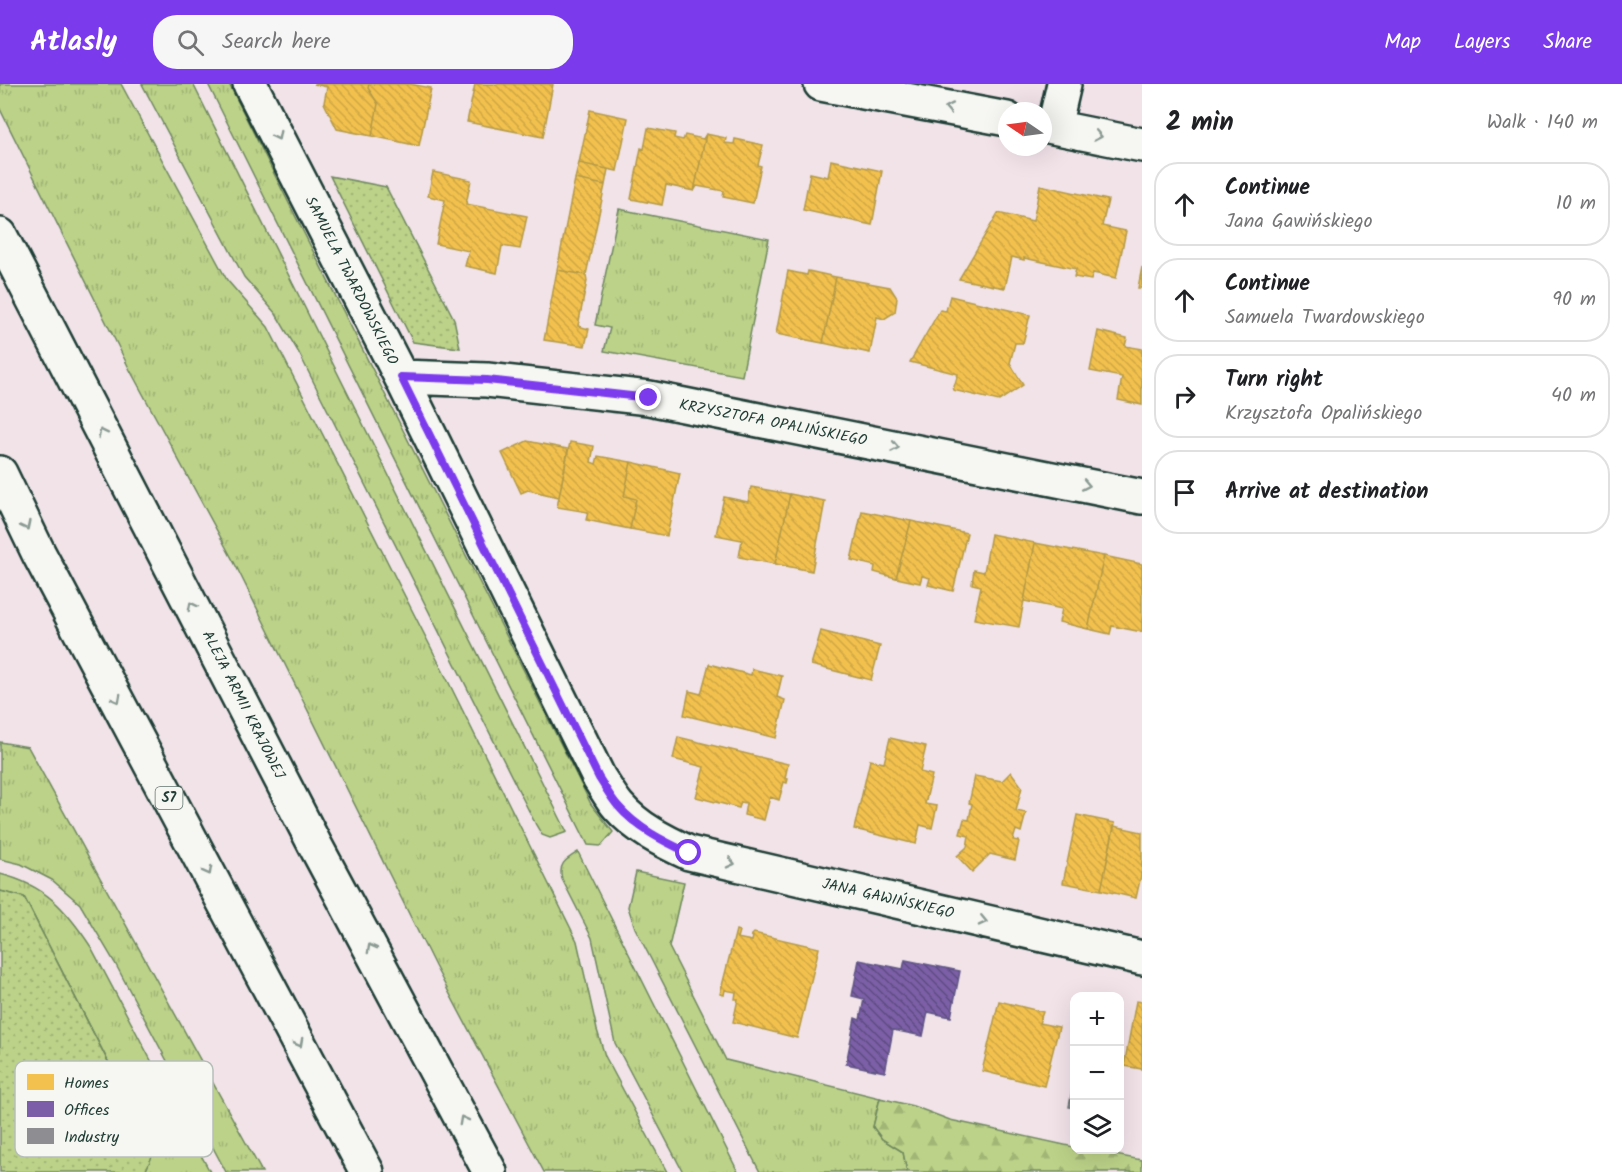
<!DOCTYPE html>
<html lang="en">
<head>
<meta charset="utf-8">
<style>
  :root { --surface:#fff; --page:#f6f6f6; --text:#202124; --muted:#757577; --line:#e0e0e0; --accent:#7c3aed }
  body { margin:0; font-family:Kalam,sans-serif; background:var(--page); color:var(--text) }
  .controls { position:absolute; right:18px; bottom:18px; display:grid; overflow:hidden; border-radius:12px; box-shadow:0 6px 24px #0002 }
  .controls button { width:54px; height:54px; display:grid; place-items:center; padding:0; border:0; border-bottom:2px solid var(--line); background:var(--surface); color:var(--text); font:30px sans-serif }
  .compass { position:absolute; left:998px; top:18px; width:54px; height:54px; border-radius:50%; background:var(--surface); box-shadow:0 6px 24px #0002; rotate:283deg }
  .stop { position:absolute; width:18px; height:18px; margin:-14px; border:4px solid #7c3aed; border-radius:50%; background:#fff }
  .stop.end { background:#7c3aed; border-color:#fff; box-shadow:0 2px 6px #0008 }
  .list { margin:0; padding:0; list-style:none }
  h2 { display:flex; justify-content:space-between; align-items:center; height:78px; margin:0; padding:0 24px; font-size:26px }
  h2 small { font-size:20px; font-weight:400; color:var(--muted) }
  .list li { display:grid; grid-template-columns:39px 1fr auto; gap:18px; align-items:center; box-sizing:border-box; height:84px; margin:0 12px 12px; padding:0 12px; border:2px solid var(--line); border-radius:24px }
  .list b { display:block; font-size:22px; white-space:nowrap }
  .list p { margin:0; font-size:20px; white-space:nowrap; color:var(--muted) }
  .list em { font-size:20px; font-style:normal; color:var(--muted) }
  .icon { flex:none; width:33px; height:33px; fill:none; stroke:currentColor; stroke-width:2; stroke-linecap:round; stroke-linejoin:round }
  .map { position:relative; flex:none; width:1142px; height:1088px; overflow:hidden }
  header { display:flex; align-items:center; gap:36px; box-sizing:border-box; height:84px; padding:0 30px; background:var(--accent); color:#fff }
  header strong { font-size:28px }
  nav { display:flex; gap:33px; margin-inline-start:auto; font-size:21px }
  .search { width:420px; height:54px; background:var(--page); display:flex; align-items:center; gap:15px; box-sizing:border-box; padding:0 21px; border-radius:24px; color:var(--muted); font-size:22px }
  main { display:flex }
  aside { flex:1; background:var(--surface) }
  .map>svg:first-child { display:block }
  .grass { fill:url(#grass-tufts); stroke:#6e885e; stroke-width:1.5 }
  .forest { fill:url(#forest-firs); stroke:#6e885e; stroke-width:1.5 }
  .garden { fill:url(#garden-dots); stroke:#6e885e; stroke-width:1.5 }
  .homes { fill:url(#homes-back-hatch); stroke:#b39946; stroke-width:1.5 }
  .offices { fill:url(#offices-back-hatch); stroke:#5f5484; stroke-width:1.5 }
  .industry { fill:url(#industry-back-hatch); stroke:#6c7576; stroke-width:1.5 }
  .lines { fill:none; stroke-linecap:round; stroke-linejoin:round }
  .minor-casing { stroke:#1f3d34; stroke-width:38 }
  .motorway-casing { stroke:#1f3d34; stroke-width:38 }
  .minor { stroke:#f6f6f2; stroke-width:33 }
  .motorway { stroke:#f6f6f2; stroke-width:33 }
  .oneway { stroke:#8a9a93 }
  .route { stroke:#7c3aed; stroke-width:8 }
  .labels { text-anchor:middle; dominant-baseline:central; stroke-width:6; stroke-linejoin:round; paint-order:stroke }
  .shield { fill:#f6f6f2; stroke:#60746d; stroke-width:1.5 }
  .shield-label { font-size:14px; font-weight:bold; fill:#1f3d34 }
  .street-label { font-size:15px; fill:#1f3d34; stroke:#f6f6f2 }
  .key { fill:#f6f6f2; stroke:#b6beb9; stroke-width:1.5 }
  .key-label { font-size:16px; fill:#1f3d34 }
</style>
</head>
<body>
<header>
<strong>Atlasly</strong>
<div class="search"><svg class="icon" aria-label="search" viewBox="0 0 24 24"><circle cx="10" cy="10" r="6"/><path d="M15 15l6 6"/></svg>Search here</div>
<nav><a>Map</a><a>Layers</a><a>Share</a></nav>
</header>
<main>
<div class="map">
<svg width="1142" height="1088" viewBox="0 0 1142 1088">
  <defs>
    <pattern id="grass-tufts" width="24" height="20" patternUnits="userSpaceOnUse" patternTransform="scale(1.5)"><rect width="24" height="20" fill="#bcd288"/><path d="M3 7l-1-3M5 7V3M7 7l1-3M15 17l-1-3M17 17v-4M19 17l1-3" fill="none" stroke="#a1b576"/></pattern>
    <pattern id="forest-firs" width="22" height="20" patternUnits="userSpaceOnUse" patternTransform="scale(1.5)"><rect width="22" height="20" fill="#bcd288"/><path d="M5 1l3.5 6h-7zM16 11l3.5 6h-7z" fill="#a1b576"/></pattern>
    <pattern id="garden-dots" width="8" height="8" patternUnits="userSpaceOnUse" patternTransform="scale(1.5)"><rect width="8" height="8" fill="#bcd288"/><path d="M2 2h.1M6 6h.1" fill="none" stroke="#a1b576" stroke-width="1.8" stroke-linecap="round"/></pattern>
    <pattern id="homes-back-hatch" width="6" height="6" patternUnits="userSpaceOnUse" patternTransform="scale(1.5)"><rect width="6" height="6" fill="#f2c14e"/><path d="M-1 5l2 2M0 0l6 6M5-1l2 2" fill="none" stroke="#cfa745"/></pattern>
    <pattern id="offices-back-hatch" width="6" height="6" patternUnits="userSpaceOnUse" patternTransform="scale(1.5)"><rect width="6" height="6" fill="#7b5ea7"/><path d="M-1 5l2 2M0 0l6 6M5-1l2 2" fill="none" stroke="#5e4b81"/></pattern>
    <pattern id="industry-back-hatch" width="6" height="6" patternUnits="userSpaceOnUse" patternTransform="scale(1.5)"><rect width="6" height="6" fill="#8d8d92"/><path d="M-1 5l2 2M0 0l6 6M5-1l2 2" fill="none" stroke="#737478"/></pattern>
  </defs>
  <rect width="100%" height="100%" fill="#f2e3e9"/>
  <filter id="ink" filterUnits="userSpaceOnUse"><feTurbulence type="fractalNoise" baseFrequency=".0167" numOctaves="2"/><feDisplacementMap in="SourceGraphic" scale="12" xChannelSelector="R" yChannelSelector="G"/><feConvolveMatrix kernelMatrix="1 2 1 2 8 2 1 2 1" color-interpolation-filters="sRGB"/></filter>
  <g filter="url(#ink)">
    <path class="grass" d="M0 0H121L227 196 268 243 448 597 577 857 597 946 605 972 667 1088H544L435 882 235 480 130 286 0 25Z
      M142 0H193L567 748 550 754 542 751 536 741 299 269 276 230 244 193Z
      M208 0H229L591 720 613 748 601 762 588 761Z
      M619 125 769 155 742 292 604 267 610 244 595 241Z
      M0 658 28 663 262 1088H226L115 879 80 820 52 796 21 780 0 775Z
      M578 768 738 1088H683L615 959 592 854 562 795C558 780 565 776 578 768Z
      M636 788 684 798 669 863 726 976 880 1014 873 1043 882 1055 903 1068 907 1088H760L635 844 628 823Z
      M0 790C45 801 66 825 91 863L210 1088H145L154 1067 24 813 0 807Z"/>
    <path class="forest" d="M880 1014 913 1022 950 1036 1074 1063V1066H1089L1142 1076V1088H907L903 1068 882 1055 873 1043Z"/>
    <path class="garden" d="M330 92 386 103 454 235 460 264 413 258Z
      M0 807 24 813 154 1068 145 1088H0Z"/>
    <path class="homes" d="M314 0H369L368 4 378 20 372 52 337 45 324 19 327 3Z
      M369 0H410L431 4 419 62 372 52 378 20 368 4Z
      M475 0H553L543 53 467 38Z
      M590 26 628 34 617 87 579 79Z
      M648 44 675 49 674 54 683 56 685 51 703 55 706 50 694 107 666 101 662 121 631 115 641 64 644 65Z
      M706 50 726 54 725 59 734 60 735 55 763 61 758 81 761 82 753 119 723 113 724 107 697 102 694 107Z
      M831 76 882 87 872 141 803 126 810 89 828 93Z
      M579 79 608 85 605 101 575 95Z
      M433 88 471 96 466 120 527 132 520 165 502 162 497 189 465 182 469 167 436 160 445 116 428 112Z
      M575 95 605 101 586 191 557 186Z
      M1040 101 1108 116 1102 142 1126 147 1116 194 1093 189 1091 196 1074 193 1076 185 1024 174V176L1012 173 1005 204 959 195 998 129 1033 137Z
      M1142 183V204H1138Z
      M557 186 586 191 587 197 578 242 589 245 585 262 544 256Z
      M788 187 807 191 808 187 836 193 823 259 776 250Z
      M836 193 890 203 897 214 895 228 884 235 877 233 870 269 823 259Z
      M950 212 1030 231 1023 259H1015L1010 279 1023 301 999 317 953 306 958 290 910 278 940 226 946 227Z
      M1098 247 1127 254 1125 262 1142 265V321L1118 316 1122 293 1090 287Z
      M527 357 568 365 559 413 528 406 521 409 502 369Z
      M570 358 594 362 591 378 596 380 598 372 631 378 624 412 636 415 630 445 586 436 588 428 557 423Z
      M631 378 680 389 667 452 630 445 636 415 624 412Z
      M751 403 790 410 775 480 739 473 742 456 716 451 724 413 748 418Z
      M790 410 825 417 812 487 775 480Z
      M862 427 911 437 896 494 874 488 875 482 851 476Z
      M911 437 967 449 953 507 928 501 930 494 922 492 920 499 896 494Z
      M991 450 1035 459 1019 543 974 535 981 502 972 500 974 486 984 488Z
      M1035 459 1104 472 1088 545 1059 538 1062 525 1024 517Z
      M1104 472 1142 480V548L1112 542 1110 550 1088 545Z
      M821 547 880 562 871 596 811 581Z
      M709 580 751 591 752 585 782 592 777 613 785 616 776 654 684 631 689 607 701 610Z
      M678 653 788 680 785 694 788 695 787 699 784 698 779 716 770 713 764 736 744 731 746 719 741 718 739 724 696 713 704 683 673 675Z
      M890 654 926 662 920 688 932 691 925 720 937 722 932 744 920 741 916 760 854 745 870 676 884 679Z
      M1011 688 1022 703 1016 727 1026 729 1021 748 1016 746 1013 756 1019 757 1015 776 990 770 972 788 957 772 967 763 969 752 960 750 964 735 969 736 972 720 969 719 975 692 1002 697Z
      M1077 731 1115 739 1101 806 1063 799Z
      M1114 742 1142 748V787L1136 814 1101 806Z
      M736 846 739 847 737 854 752 857 753 853 751 852 754 849 819 864 797 954 733 938 738 915H735L736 908 725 906 724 911 720 910Z
      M999 917 1043 928 1039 939 1059 943 1044 1002 982 987Z
      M1136 917 1142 918V985L1124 982Z"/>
    <path class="offices" d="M859 876 903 885 905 876 960 887 951 933 928 928 923 952 893 946 885 988 846 980 855 934 860 936 864 915 852 912Z"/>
    <path class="industry" d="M1074 995V1024L1069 1023Z"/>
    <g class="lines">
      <g class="minor-casing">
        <path id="minor" d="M250 0 401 293 599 694C605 703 611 714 618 722 637 744 663 757 689 769L1142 874
          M821 0 1007 35
          M1043 41 1142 61
          M1054 43 1064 0
          M401 293 487 296 649 314 1142 413"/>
      </g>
      <g class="motorway-casing">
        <path id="motorway" d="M0 151 315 761 490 1088
          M0 389 39 470 367 1088"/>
      </g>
      <use href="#minor" class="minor"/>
      <use href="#motorway" class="motorway"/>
    </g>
    <defs><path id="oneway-chevron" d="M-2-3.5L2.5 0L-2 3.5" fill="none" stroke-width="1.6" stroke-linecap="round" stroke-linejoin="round" transform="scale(1.5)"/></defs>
    <g class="oneway">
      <use href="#oneway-chevron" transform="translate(949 24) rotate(-169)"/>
      <use href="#oneway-chevron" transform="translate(277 52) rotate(63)"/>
      <use href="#oneway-chevron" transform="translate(1098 52) rotate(11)"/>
      <use href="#oneway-chevron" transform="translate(102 349) rotate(-117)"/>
      <use href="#oneway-chevron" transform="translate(895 363) rotate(11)"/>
      <use href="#oneway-chevron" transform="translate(1086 401) rotate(11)"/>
      <use href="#oneway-chevron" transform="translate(26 442) rotate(64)"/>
      <use href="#oneway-chevron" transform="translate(192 522) rotate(-117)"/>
      <use href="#oneway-chevron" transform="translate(117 615) rotate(62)"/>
      <use href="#oneway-chevron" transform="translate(731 779) rotate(13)"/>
      <use href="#oneway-chevron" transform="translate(208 787) rotate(62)"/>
      <use href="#oneway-chevron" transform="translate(983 837) rotate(13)"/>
      <use href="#oneway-chevron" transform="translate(371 864) rotate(-118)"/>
      <use href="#oneway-chevron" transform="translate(299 959) rotate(62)"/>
      <use href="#oneway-chevron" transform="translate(463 1036) rotate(-118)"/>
    </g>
  </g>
  <g class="lines" filter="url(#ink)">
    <path class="route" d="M649 314 487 296 401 293 599 694C605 703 611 714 618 722 637 744 663 757 689 769"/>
  </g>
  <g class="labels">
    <rect class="shield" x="155.5" y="703" width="27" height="22" rx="4.5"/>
    <g class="shield-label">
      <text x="169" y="714">S7</text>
    </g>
    <g class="street-label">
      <text transform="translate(351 197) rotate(63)">SAMUELA TWARDOWSKIEGO</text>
      <text transform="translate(773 339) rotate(11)">KRZYSZTOFA OPALIŃSKIEGO</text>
      <text transform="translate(243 621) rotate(63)">ALEJA ARMII KRAJOWEJ</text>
      <text transform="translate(888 815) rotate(13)">JANA GAWIŃSKIEGO</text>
    </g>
  </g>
  <rect x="15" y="977" width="198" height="96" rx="9" class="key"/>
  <rect x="27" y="990" width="27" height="16" fill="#f2c14e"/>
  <rect x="27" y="1017" width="27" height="16" fill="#7b5ea7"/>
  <rect x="27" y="1044" width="27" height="16" fill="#8d8d92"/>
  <g class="key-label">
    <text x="64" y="1004">Homes</text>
    <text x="64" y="1031">Offices</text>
    <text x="64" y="1058">Industry</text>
  </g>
</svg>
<div class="controls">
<button>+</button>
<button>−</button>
<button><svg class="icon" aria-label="layers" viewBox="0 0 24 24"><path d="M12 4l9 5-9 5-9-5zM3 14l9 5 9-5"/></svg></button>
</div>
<svg class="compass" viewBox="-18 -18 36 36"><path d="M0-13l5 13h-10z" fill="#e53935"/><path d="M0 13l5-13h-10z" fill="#757577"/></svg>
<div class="stop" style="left:689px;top:769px"></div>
<div class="stop end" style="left:649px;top:314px"></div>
</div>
<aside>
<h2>2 min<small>Walk · 140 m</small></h2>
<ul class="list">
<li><svg class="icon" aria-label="ahead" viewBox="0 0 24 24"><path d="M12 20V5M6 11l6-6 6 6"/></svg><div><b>Continue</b><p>Jana Gawińskiego</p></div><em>10 m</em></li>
<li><svg class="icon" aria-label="ahead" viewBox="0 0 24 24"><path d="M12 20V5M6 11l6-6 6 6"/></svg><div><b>Continue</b><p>Samuela Twardowskiego</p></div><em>90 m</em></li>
<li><svg class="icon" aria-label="right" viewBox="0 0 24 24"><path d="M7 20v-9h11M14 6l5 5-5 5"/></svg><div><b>Turn right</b><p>Krzysztofa Opalińskiego</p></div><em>40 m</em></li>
<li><svg class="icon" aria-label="arrive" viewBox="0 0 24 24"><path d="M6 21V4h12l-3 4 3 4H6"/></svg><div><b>Arrive at destination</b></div></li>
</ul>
</aside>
</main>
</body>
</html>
